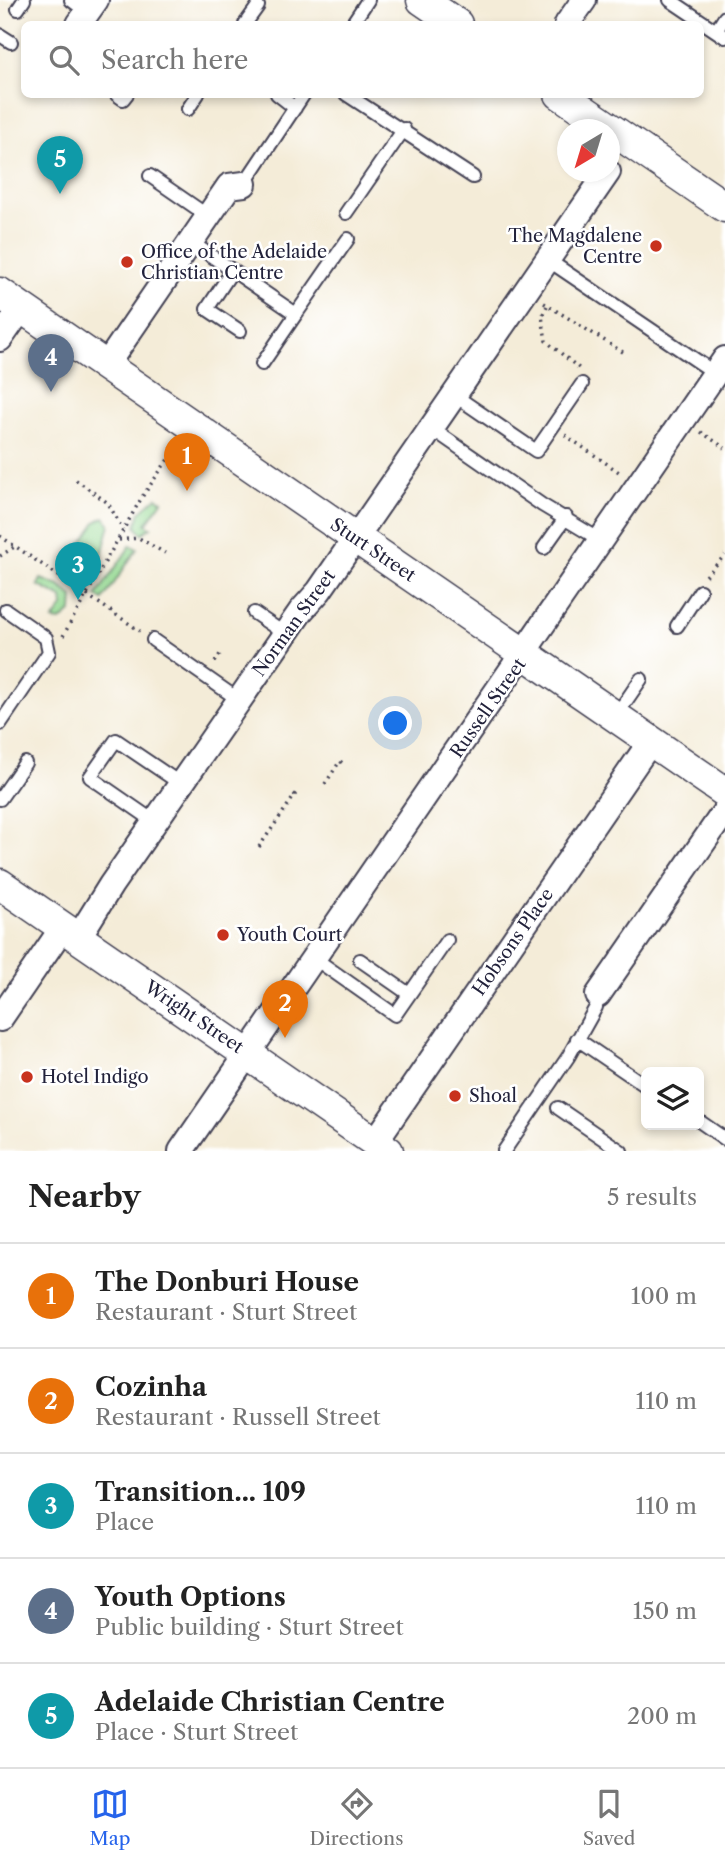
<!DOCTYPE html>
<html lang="en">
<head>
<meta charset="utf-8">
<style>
  :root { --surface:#fff; --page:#f6f6f6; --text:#222; --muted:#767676; --line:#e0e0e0; --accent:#2563eb }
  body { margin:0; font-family:"Libre Caslon Text",serif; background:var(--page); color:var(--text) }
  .controls { position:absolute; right:21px; bottom:21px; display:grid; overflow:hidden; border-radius:10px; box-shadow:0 4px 10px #0003 }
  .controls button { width:63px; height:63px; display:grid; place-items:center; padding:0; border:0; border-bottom:2px solid var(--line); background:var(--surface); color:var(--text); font:35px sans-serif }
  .compass { position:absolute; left:557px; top:119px; width:63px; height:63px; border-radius:50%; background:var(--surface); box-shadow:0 4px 10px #0003; rotate:218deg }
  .you { position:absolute; left:396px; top:724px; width:24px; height:24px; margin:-18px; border:5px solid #fff; border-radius:50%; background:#1a73e8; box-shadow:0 0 0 10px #1a73e833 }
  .badge { display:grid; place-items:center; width:46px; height:46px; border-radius:50%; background:var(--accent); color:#fff; font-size:23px; font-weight:700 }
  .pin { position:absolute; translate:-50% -58px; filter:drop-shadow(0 2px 4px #0008) }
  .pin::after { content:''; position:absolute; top:37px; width:24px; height:21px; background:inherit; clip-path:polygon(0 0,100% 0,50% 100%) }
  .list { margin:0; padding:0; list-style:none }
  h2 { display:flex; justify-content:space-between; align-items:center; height:91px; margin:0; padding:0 28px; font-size:30px }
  h2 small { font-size:23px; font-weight:400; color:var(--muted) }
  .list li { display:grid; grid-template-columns:46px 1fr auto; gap:21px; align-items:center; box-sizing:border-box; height:105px; padding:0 28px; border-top:2px solid var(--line) }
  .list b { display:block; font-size:26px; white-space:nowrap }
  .list p { margin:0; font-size:23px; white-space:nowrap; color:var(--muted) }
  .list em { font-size:23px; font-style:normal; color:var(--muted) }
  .icon { flex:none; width:38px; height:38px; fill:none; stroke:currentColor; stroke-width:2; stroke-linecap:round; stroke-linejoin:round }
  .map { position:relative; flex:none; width:725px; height:1151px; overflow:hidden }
  .search { position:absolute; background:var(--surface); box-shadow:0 4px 10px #0003; left:21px; right:21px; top:21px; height:77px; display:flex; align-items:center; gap:18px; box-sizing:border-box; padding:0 24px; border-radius:10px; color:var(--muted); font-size:26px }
  .sheet { height:616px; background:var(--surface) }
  nav { display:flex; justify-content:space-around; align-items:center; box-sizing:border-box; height:98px; border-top:2px solid var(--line); background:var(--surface); font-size:19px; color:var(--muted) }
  nav a { display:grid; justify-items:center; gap:4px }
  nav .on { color:var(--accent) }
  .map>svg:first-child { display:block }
  .green { fill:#95d992; stroke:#5c7e66; stroke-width:2 }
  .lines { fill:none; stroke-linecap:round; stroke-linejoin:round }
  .service-casing { stroke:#424053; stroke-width:16 }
  .minor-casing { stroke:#424053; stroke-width:28 }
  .tertiary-casing { stroke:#424053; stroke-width:33 }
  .path { stroke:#424053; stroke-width:3.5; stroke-dasharray:2 5; stroke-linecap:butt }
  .service { stroke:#fff; stroke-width:12 }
  .minor { stroke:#fff; stroke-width:24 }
  .tertiary { stroke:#fff; stroke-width:30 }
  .poi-dot { fill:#c8321e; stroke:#fff; stroke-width:2.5 }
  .labels { text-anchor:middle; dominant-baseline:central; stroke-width:5; stroke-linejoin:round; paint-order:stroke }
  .poi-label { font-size:18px; fill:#22223b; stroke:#fff; text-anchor:start }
  .street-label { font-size:18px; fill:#22223b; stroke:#fff }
</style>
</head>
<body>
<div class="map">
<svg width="725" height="1151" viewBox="0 0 725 1151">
  <rect width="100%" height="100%" fill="#fff"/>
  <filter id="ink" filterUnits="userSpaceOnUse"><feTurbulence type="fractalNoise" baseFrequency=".0143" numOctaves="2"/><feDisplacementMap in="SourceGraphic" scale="14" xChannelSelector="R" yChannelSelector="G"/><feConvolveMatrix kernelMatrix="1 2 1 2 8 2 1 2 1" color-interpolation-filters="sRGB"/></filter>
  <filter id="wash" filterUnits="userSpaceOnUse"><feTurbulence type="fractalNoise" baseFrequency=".00686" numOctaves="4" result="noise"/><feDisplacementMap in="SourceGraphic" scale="28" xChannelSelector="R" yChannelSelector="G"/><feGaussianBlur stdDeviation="1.57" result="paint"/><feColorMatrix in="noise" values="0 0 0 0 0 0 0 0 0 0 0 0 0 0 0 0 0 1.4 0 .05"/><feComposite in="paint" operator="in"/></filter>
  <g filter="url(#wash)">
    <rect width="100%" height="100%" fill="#f4ecd8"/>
    <path class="green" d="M157 497 162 501 146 524 151 527 142 534 136 527 140 512Z
      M104 517 110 524 101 559 93 557 79 577 72 578 62 572 96 522Z
      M131 545 137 549 103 600 96 596Z
      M41 579 60 586 73 597 72 611 61 621 53 620 63 607 62 598 38 585Z"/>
  </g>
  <g filter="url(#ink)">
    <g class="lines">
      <g class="service-casing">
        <path id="service" d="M71 0 87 12
          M670 0 725 37
          M18 9 24 0
          M245 24 258 6
          M352 24 368 0
          M716 31 725 17
          M0 35 11 42
          M116 94 123 99 127 94
          M277 94 295 108
          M346 94 473 177
          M188 109 198 94
          M150 176 208 216
          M244 184 304 94
          M346 213 404 129
          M191 242 296 314 348 239
          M548 260 715 373
          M232 271 207 309 240 331
          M262 364 296 314
          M454 395 536 451 582 384
          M431 428 542 505 602 541
          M544 548 566 517
          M254 613 285 634
          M677 626 700 591
          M153 640 239 700
          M615 717 641 679
          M0 724 49 652 46 638 6 610
          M0 799 25 763
          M155 822 90 777 116 740 181 784
          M314 958 395 1015 447 940
          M360 960 409 994
          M577 1039 646 1086
          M558 1108 621 1151
          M699 1121 725 1139
          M504 1151 568 1057 596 1007 598 995"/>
      </g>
      <g class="minor-casing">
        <path id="minor" d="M79 24 96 0
          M567 24 584 0
          M0 339 21 309
          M105 367 229 186 244 184
          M78 938 111 885 301 611 319 591 608 172
          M598 995 725 811
          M0 1019 63 927
          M375 1142 651 741
          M181 1151 725 359"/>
      </g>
      <g class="tertiary-casing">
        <path id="tertiary" d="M422 0 457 24
          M560 94 725 207
          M0 293 725 792
          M0 884 388 1151"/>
      </g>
      <path class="path" d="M544 303 626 354
        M547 306 542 316 546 341 580 369
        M701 432 725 448
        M565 435 619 472
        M76 480 108 503 123 530
        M0 536 140 631
        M119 540 139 538 165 553
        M0 556 16 546
        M706 576 725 555
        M70 581 88 574 96 558
        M63 636 142 497 178 445
        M215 662 222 651
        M325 784 340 761 345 765
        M259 847 295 795 290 791"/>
      <use href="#service" class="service"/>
      <use href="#minor" class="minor"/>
      <use href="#tertiary" class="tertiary"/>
    </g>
  </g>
  <g class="poi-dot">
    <circle cx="656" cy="246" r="7"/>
    <circle cx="127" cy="262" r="7"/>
    <circle cx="223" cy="935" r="7"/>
    <circle cx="27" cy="1077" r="7"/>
    <circle cx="455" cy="1096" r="7"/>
  </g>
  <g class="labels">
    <g class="poi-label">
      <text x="642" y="236" text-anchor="end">The Magdalene<tspan x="642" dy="21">Centre</tspan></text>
      <text x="141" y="252">Office of the Adelaide<tspan x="141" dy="21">Christian Centre</tspan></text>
      <text x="237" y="935">Youth Court</text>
      <text x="41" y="1077">Hotel Indigo</text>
      <text x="469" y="1096">Shoal</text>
    </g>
    <g class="street-label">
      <text transform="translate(373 550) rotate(34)">Sturt Street</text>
      <text transform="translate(294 623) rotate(-54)">Norman Street</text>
      <text transform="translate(488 708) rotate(-55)">Russell Street</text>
      <text transform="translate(513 942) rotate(-55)">Hobsons Place</text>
      <text transform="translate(194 1017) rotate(34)">Wright Street</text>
    </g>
  </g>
</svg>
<div class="controls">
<button><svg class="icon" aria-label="layers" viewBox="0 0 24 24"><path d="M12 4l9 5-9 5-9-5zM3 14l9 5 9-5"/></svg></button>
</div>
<svg class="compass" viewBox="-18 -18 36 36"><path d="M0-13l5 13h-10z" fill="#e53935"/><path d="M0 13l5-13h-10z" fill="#767676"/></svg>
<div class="you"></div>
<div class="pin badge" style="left:187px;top:491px;background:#e8710a">1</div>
<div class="pin badge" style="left:285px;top:1038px;background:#e8710a">2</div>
<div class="pin badge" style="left:78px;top:600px;background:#0f9aa8">3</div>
<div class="pin badge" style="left:51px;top:392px;background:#5c6f8a">4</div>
<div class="pin badge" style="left:60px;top:194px;background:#0f9aa8">5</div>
<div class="search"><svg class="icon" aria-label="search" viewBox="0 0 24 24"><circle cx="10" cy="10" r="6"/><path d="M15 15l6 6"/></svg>Search here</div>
</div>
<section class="sheet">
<h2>Nearby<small>5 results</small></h2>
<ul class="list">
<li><span class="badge" style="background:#e8710a">1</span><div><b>The Donburi House</b><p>Restaurant · Sturt Street</p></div><em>100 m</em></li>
<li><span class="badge" style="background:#e8710a">2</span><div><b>Cozinha</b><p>Restaurant · Russell Street</p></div><em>110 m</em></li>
<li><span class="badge" style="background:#0f9aa8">3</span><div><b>Transition... 109</b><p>Place</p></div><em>110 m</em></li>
<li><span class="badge" style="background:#5c6f8a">4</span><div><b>Youth Options</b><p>Public building · Sturt Street</p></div><em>150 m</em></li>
<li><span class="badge" style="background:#0f9aa8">5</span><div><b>Adelaide Christian Centre</b><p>Place · Sturt Street</p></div><em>200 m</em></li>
</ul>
</section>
<nav>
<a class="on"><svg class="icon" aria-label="map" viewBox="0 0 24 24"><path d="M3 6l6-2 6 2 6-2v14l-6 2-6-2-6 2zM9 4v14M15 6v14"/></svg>Map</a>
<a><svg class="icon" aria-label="directions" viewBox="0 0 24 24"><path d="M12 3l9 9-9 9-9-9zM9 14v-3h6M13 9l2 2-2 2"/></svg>Directions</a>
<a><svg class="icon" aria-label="saved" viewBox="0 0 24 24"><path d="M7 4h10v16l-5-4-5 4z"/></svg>Saved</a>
</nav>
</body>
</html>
